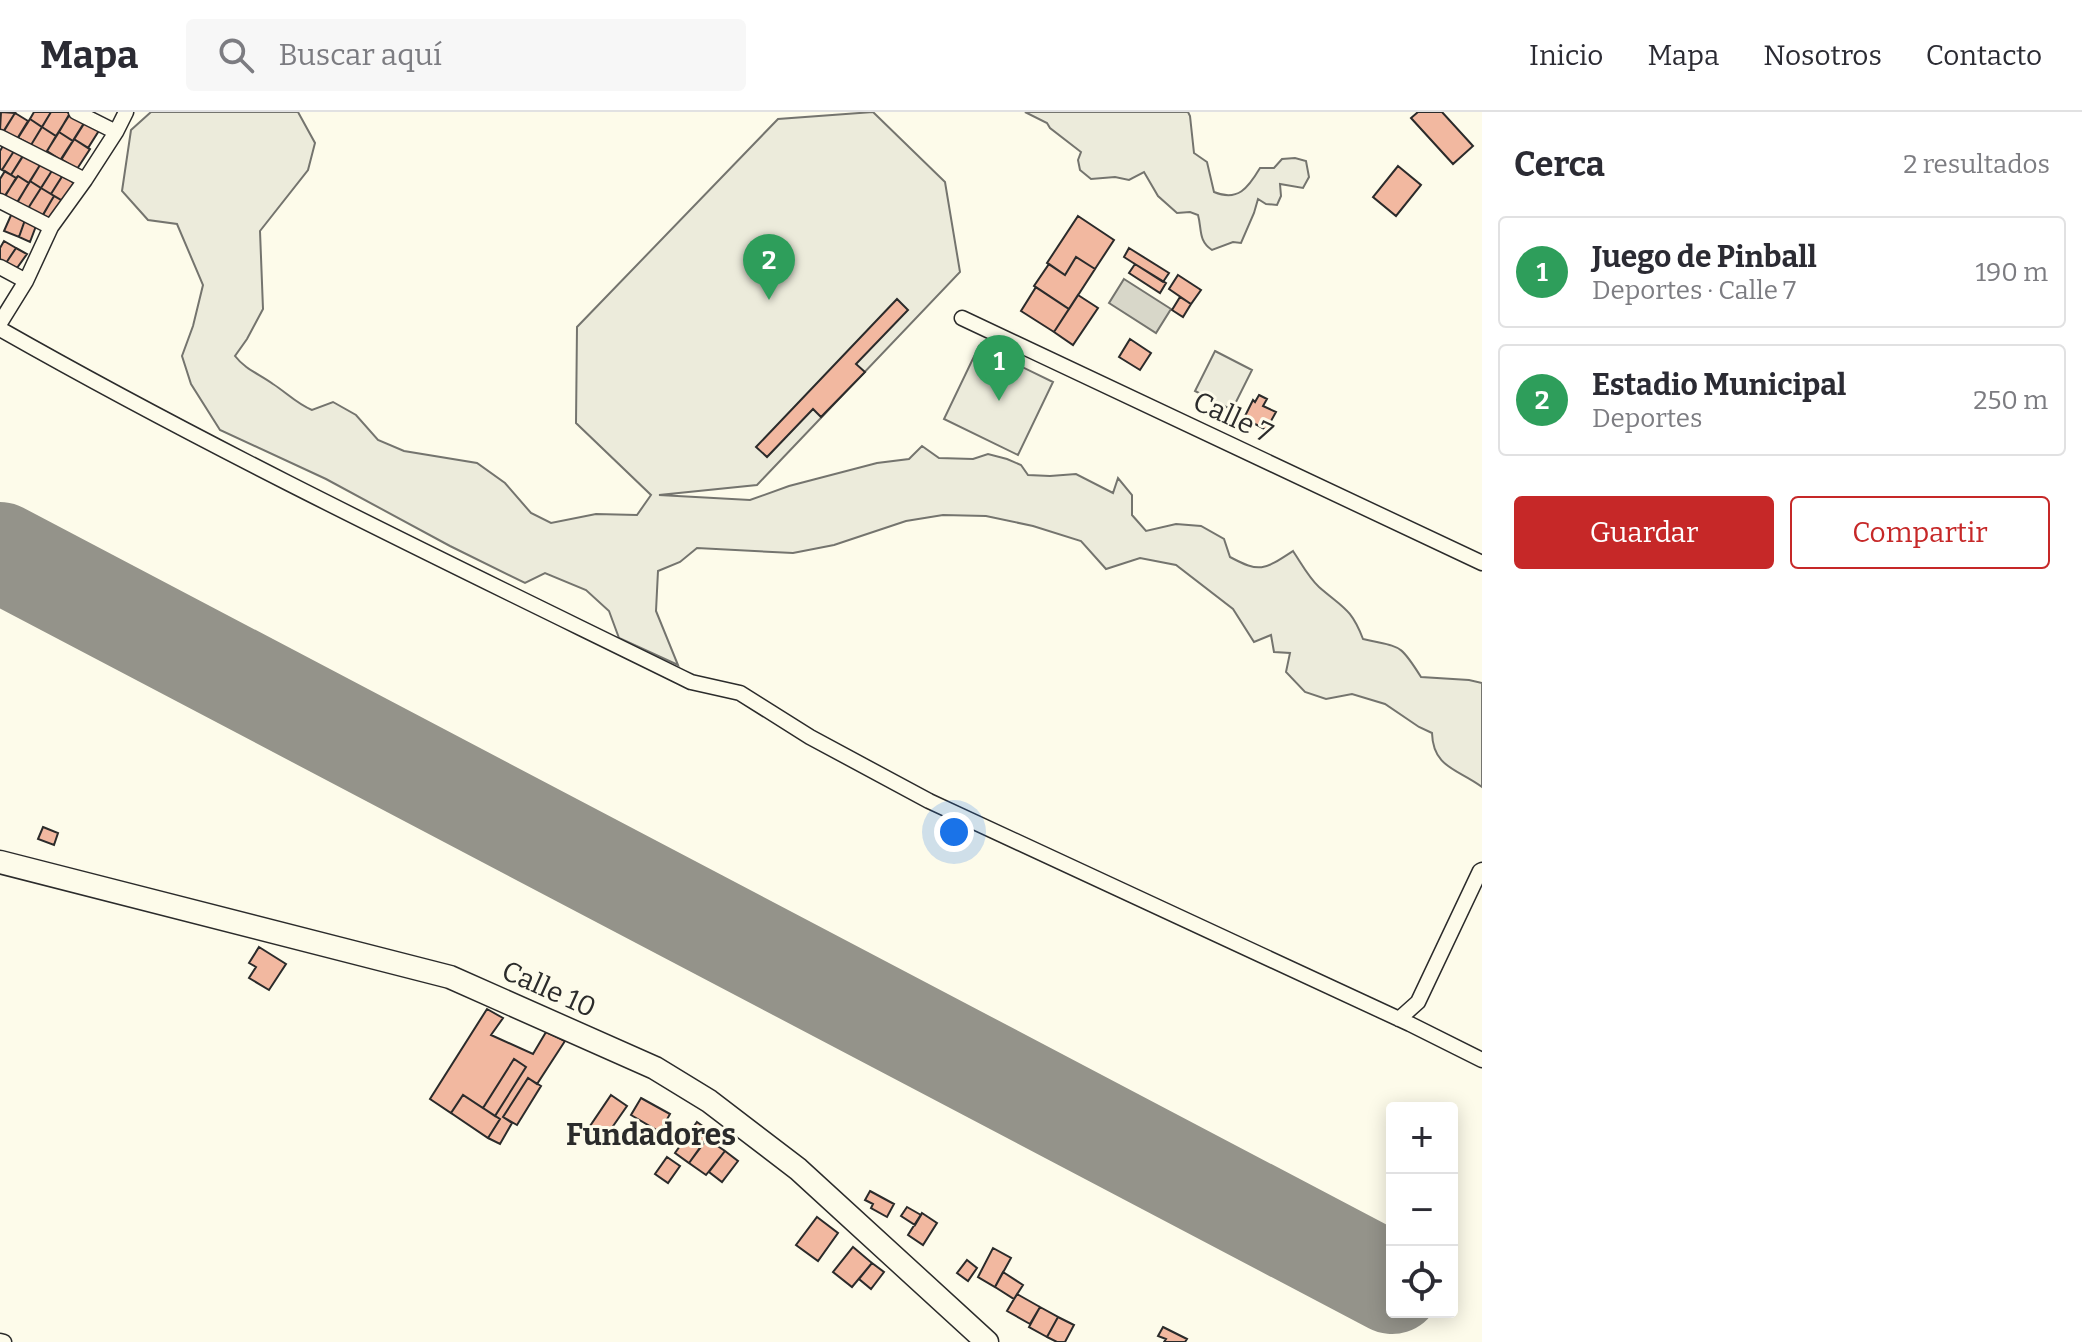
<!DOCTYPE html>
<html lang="es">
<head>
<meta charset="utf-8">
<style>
  :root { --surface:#fff; --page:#f7f7f7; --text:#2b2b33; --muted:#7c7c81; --line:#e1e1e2; --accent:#c62828 }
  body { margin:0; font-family:Bitter,serif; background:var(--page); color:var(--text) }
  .controls { position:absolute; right:24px; bottom:24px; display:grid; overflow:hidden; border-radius:8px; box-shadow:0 4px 20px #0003 }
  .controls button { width:72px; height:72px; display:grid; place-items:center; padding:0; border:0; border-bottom:2px solid var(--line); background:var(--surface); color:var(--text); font:40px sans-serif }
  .you { position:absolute; left:954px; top:720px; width:28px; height:28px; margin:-20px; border:6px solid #fff; border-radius:50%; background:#1a73e8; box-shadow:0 0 0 12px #1a73e833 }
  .badge { display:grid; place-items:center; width:52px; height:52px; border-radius:50%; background:var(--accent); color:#fff; font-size:26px; font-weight:700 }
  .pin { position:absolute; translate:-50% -66px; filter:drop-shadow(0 2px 4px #0008) }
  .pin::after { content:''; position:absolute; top:42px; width:28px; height:24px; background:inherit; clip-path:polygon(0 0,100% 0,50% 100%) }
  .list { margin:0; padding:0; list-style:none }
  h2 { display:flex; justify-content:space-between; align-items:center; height:104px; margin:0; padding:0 32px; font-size:34px }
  h2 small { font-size:26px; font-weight:400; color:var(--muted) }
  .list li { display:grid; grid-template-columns:52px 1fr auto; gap:24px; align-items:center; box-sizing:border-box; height:112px; margin:0 16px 16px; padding:0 16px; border:2px solid var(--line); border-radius:8px }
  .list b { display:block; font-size:30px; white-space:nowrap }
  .list p { margin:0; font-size:26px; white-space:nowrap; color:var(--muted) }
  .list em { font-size:26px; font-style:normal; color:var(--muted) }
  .actions { display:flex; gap:16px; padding:24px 32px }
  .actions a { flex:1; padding:18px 0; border:2px solid var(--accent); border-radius:8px; text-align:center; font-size:28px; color:var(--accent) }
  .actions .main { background:var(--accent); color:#fff }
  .icon { flex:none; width:44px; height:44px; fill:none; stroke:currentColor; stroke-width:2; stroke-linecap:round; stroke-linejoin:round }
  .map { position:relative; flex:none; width:1482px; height:1230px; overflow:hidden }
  header { display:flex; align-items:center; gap:48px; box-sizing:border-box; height:112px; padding:0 40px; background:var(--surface); border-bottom:2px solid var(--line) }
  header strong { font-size:38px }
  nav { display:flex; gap:44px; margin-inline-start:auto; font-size:28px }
  .search { width:560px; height:72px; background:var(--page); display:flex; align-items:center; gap:20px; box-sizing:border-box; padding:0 28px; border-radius:8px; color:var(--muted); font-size:30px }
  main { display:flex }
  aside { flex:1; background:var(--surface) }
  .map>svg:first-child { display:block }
  .green { fill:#ecebdb; stroke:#74746e; stroke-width:2 }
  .water { fill:#d8d7c9; stroke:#74746e; stroke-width:2 }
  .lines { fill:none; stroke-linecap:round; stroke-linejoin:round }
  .runway { stroke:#94938a; stroke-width:100 }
  .building { fill:#f2b8a0; stroke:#2b2b2b; stroke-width:2 }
  .street-casing { stroke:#2b2b2b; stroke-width:17 }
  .primary-casing { stroke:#2b2b2b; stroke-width:25 }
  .street { stroke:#fdfbea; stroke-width:14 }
  .primary { stroke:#fdfbea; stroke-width:22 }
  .labels { text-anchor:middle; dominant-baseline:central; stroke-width:6; stroke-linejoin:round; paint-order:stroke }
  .street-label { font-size:28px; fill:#2b2b2b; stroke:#fdfbea }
  .neighbourhood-label { font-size:30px; font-weight:bold; fill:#2b2b2b; stroke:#fdfbea }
</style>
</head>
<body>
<header>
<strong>Mapa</strong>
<div class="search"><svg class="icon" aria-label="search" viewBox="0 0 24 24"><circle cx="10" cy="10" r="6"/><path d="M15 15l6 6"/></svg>Buscar aquí</div>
<nav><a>Inicio</a><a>Mapa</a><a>Nosotros</a><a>Contacto</a></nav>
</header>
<main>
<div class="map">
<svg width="1482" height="1230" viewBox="0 0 1482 1230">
  <rect width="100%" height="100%" fill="#fdfbea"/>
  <path class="green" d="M151 0H298L315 31 308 58 260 119 263 197 247 227 235 244C245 257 259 262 273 272 287 281 297 292 312 298L333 290 356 303 378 328 404 339 477 351 505 371 531 401 551 411 596 402 637 403 651 383 576 311 577 215 778 7 873 0 945 70 960 160 757 373 659 383 750 388 789 374 877 351 909 347 922 334 939 346 973 347 988 342 1007 347 1021 353 1028 363 1050 364 1076 362 1113 381 1118 366 1132 383V403L1146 419 1176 412 1201 414 1224 427 1230 445C1260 461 1264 458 1293 439 1301 451 1309 466 1319 475 1343 496 1351 496 1363 527 1401 536 1399 530 1421 565L1469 568 1482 571V675C1458 657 1433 656 1432 621L1419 615 1385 592 1352 582 1326 587 1305 580 1286 560 1290 541 1274 540 1271 523 1254 530 1233 497 1176 453 1140 446 1106 457 1081 429 1033 414 986 404 943 403 906 409 834 433 793 441 697 436 680 450 658 459 656 499 678 553 619 526 609 499 586 478 545 461 525 471 450 434 326 367 220 318 191 272 182 244 193 214 203 173 177 112 148 108 122 79 131 18Z
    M1025 0H1188L1190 4 1194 41 1207 50 1214 80C1238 90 1248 76 1260 56H1274L1282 47 1295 46 1306 49 1309 65 1303 76 1280 72 1281 84 1277 93 1266 92 1258 87 1254 101 1241 131 1233 130 1212 138C1198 129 1202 117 1198 103L1190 100 1177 101 1158 84 1144 60 1129 68 1115 65 1091 67 1080 58 1078 48 1081 40 1050 16 1047 11Z
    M979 234 1053 270 1018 343 944 307Z
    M1215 239 1252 258 1232 298 1195 279Z"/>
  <path class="water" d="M1124 167 1171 197 1156 221 1109 191Z"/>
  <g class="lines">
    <path class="runway" d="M0 440 1392 1172"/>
  </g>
  <path class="building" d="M1 0 15 1 3 20 0 18Z
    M34 0H51L42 15 30 7Z
    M51 0H67L70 2 56 24 42 15Z
    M1418 0H1442L1473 34 1453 52 1411 6Z
    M15 1 28 9 17 27 4 19Z
    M70 1 85 10 73 29 59 20Z
    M30 7 42 15 31 33 18 26Z
    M86 8 100 17 88 36 74 27Z
    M42 15 56 24 46 41 31 33Z
    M59 20 73 29 61 48 47 39Z
    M74 27 90 37 77 57 61 47Z
    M4 32 14 39 2 58 0 57V39Z
    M14 39 23 44 11 63 2 58Z
    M24 42 40 53 29 71 18 64 16 66 11 63Z
    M42 50 53 57 41 76 30 69Z
    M1398 54 1421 73 1396 104 1373 85Z
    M53 57 63 63 51 82 41 76Z
    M5 59 16 66 4 86 0 83V67Z
    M63 63 74 71 63 89 51 82Z
    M18 64 29 71 16 92 4 85Z
    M30 69 41 76 27 98 17 91Z
    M41 76 54 84 41 106 27 98Z
    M54 84 66 91 51 115 43 103Z
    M12 101 25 108 19 125 4 119Z
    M1078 104 1114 128 1095 157 1076 145 1065 163 1047 151Z
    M25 108 36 114 30 130 19 125Z
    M4 129 16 136 6 151 0 148V136Z
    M16 136 27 142 17 156 6 151Z
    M1129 136 1169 161 1163 170 1124 145Z
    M1076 145 1095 157 1069 197 1034 174 1049 152 1065 163Z
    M1135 152 1166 171 1160 181 1129 161Z
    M1178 163 1201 178 1191 192 1169 177Z
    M1036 175 1069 197 1054 220 1021 199Z
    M1078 183 1098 196 1073 233 1054 220Z
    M1180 185 1191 192 1183 205 1172 198Z
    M897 187 908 198 856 252 865 260 821 305 813 297 767 345 756 335Z
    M1130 227 1151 241 1140 258 1119 245Z
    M1259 283 1267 287 1263 294 1276 300 1266 318 1244 306 1253 288 1255 290Z
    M43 715 58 721 54 733 38 727Z
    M259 835 286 852 269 878 249 866 256 855 249 851Z
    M487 897 503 906 491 923 533 942 546 920 565 929 537 972 528 966 503 1005 512 1011 500 1032 488 1026 500 1007 495 1004 526 955 514 947 483 996 463 983 451 1001 430 987Z
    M514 947 526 955 495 1004 483 996Z
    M528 966 541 974 517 1013 503 1005Z
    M463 983 500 1007 488 1026 451 1001Z
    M611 983 627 994 602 1030 586 1020Z
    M641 986 670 1002 660 1020 631 1003Z
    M697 1010 711 1020 689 1051 675 1041Z
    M707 1027 725 1039 706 1063 689 1051Z
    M725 1039 738 1049 722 1070 709 1060Z
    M667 1045 680 1054 668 1071 655 1062Z
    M870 1079 894 1092 887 1105 871 1096 873 1092 865 1088Z
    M907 1095 921 1103 915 1113 901 1104Z
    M922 1101 937 1111 923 1133 908 1123Z
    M817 1105 838 1121 818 1149 796 1133Z
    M853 1135 872 1151 852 1175 833 1160Z
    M993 1136 1011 1146 995 1175 978 1165Z
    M967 1148 977 1156 968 1169 957 1161Z
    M872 1151 884 1160 871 1177 859 1167Z
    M1003 1160 1023 1173 1014 1187 995 1175Z
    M1017 1182 1040 1195 1030 1212 1007 1199Z
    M1040 1195 1058 1205 1047 1225 1029 1215Z
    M1058 1205 1074 1213 1065 1230H1057L1047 1225Z
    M1163 1215 1187 1227 1185 1230H1164L1166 1227 1158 1224Z"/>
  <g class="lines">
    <g class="street-casing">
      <path id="street" d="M76 0 116 20
        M0 25 85 68
        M0 89 51 115
        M0 155 26 169
        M962 206 1482 451
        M0 211 26 169 51 115 85 68 116 20 126 0
        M0 217C225 345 459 456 691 570L740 581 810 625 929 689 1410 912 1482 948
        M1399 907 1418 890 1480 759 1482 758
        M0 1229 4 1230"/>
    </g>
    <g class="primary-casing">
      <path id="primary" d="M0 750 450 865 655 956 709 989 798 1057 987 1230"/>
    </g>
    <use href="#street" class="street"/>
    <use href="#primary" class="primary"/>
  </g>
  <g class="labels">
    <g class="street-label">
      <text transform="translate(1233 305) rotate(25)">Calle 7</text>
      <text transform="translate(549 877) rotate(24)">Calle 10</text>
    </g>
    <g class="neighbourhood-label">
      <text x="651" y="1023">Fundadores</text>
    </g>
  </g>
</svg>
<div class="controls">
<button>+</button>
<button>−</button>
<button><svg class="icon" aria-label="locate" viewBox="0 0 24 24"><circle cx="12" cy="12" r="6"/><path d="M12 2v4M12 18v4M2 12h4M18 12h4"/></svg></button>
</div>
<div class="you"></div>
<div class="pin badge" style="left:999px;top:289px;background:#2e9e5b">1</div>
<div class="pin badge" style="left:769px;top:188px;background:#2e9e5b">2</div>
</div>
<aside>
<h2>Cerca<small>2 resultados</small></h2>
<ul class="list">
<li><span class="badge" style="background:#2e9e5b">1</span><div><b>Juego de Pinball</b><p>Deportes · Calle 7</p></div><em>190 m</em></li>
<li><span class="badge" style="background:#2e9e5b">2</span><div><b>Estadio Municipal</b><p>Deportes</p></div><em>250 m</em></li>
</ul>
<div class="actions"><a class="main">Guardar</a><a>Compartir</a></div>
</aside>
</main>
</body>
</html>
